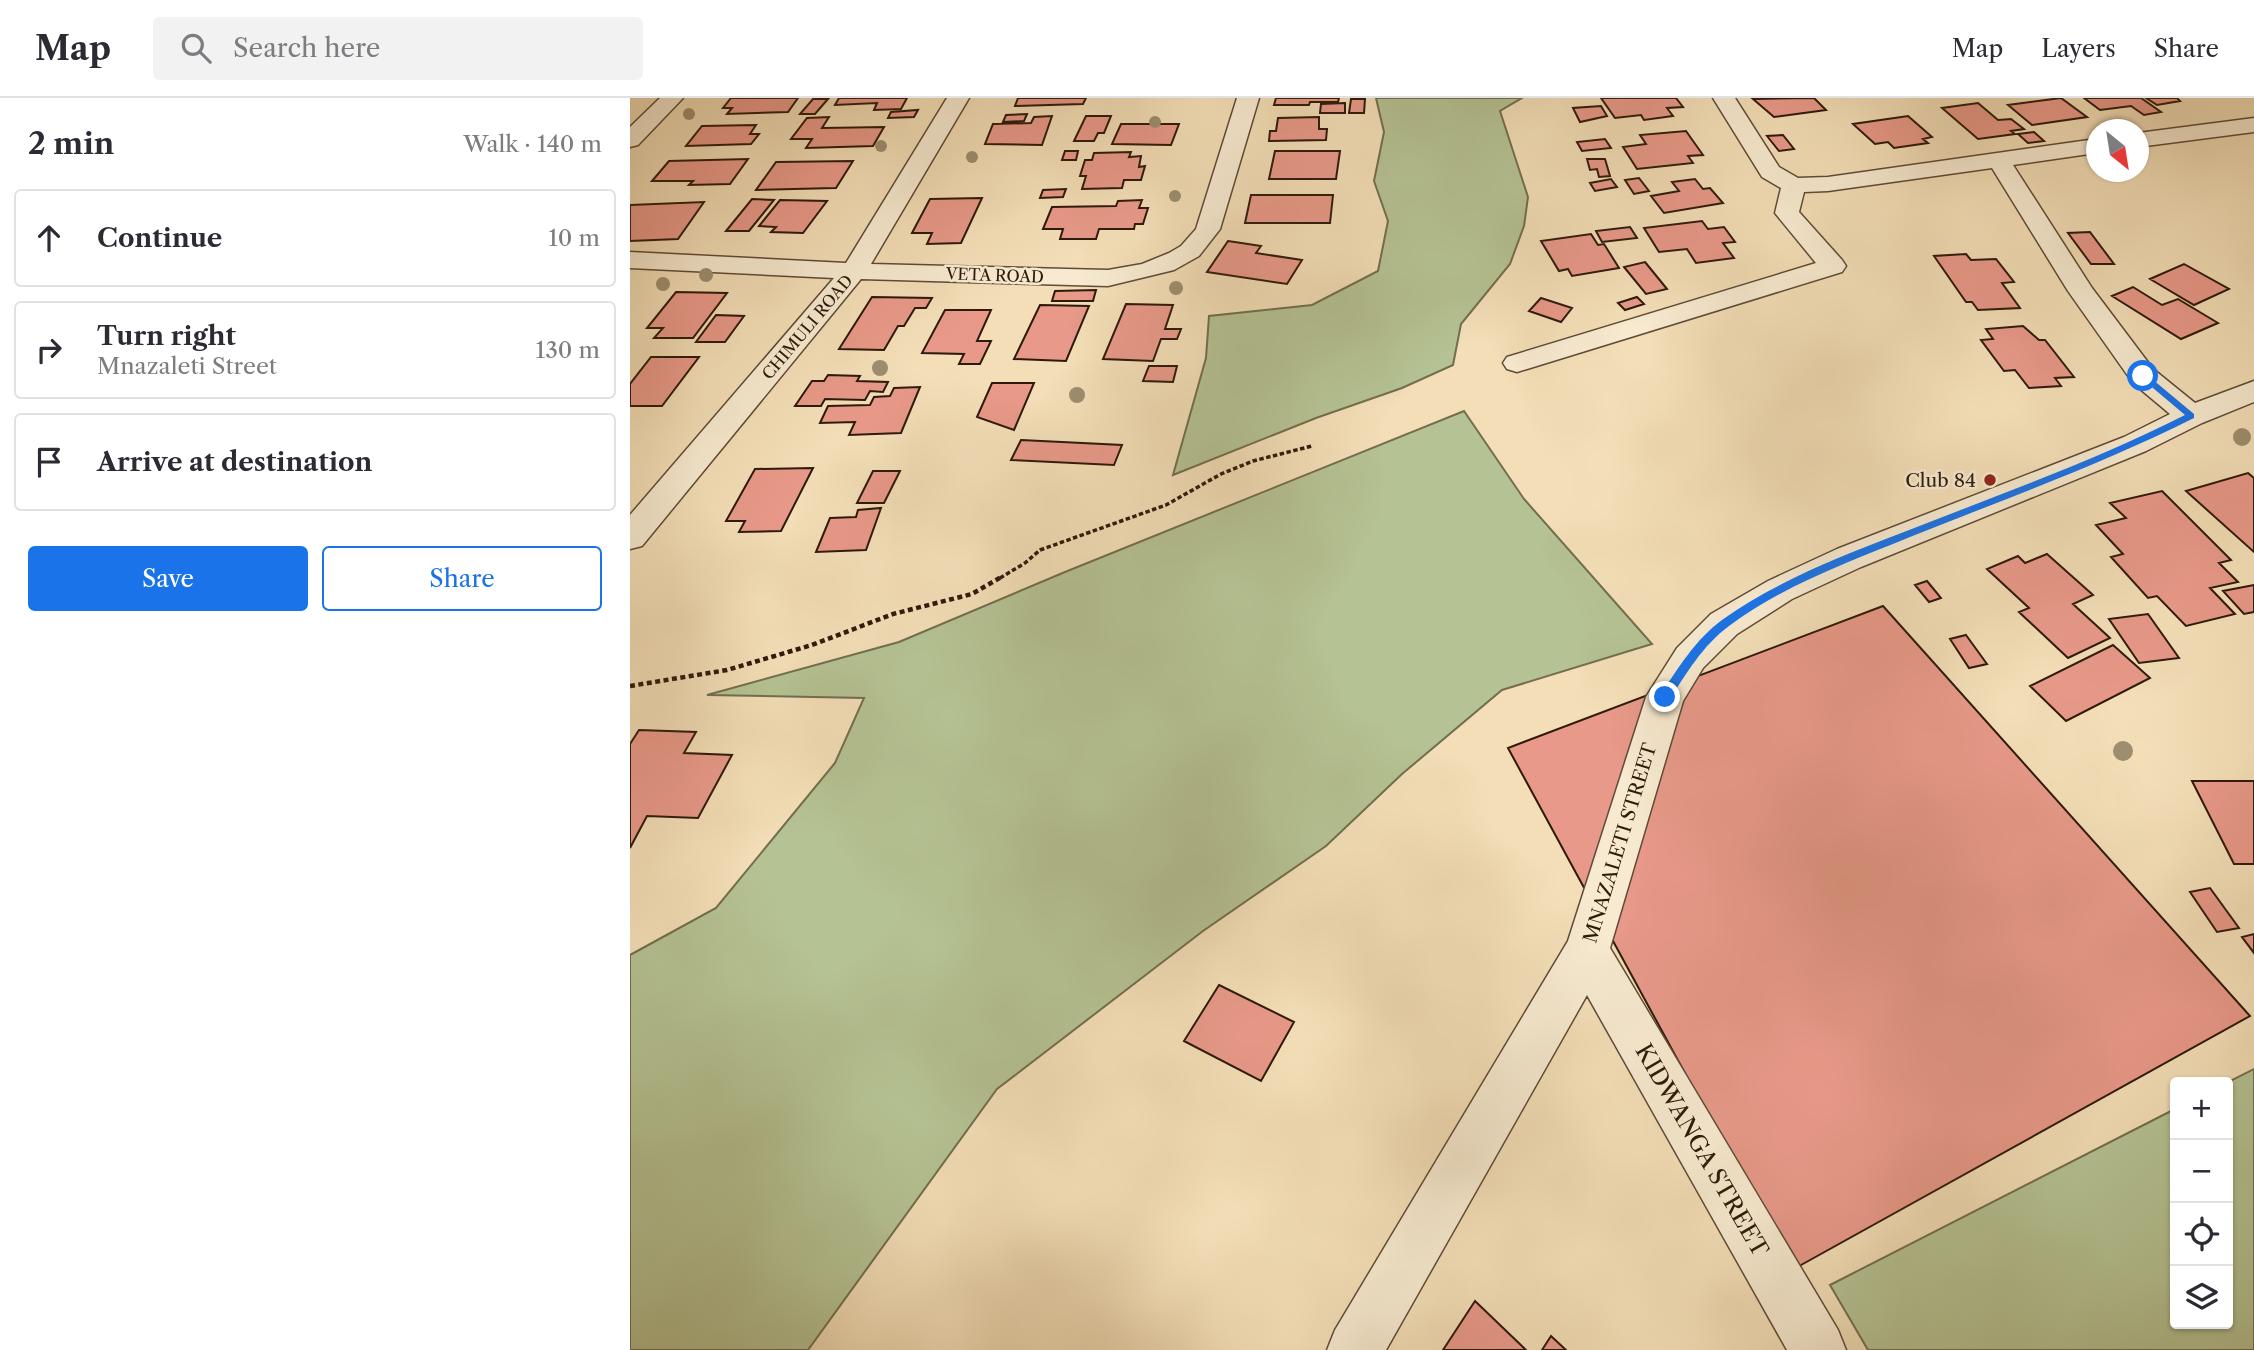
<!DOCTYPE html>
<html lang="en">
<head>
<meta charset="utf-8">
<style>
  :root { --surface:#fff; --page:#f2f2f3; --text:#2b2b33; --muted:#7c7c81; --line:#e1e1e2; --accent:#1a73e8 }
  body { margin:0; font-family:"Libre Caslon Text",serif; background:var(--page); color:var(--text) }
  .controls { position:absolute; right:21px; bottom:21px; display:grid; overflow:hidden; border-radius:7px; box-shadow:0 2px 5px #0004 }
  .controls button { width:63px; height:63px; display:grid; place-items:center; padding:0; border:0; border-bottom:2px solid var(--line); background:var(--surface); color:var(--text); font:35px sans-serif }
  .compass { position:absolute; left:1456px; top:21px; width:63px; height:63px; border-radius:50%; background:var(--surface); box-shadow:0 2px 5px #0004; rotate:150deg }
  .stop { position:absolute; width:21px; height:21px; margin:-16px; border:5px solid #1a73e8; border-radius:50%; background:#fff }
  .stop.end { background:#1a73e8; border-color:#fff; box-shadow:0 2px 7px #0008 }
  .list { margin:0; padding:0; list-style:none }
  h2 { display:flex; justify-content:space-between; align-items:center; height:91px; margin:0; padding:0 28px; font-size:30px }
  h2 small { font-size:23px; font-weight:400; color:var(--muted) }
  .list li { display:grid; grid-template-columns:46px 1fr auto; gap:21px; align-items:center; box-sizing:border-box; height:98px; margin:0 14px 14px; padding:0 14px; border:2px solid var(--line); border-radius:7px }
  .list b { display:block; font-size:26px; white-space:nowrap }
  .list p { margin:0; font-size:23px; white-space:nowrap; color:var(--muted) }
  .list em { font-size:23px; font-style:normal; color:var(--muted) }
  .actions { display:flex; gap:14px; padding:21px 28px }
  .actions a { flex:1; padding:16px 0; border:2px solid var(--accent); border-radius:7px; text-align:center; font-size:24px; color:var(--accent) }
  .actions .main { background:var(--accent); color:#fff }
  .icon { flex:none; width:38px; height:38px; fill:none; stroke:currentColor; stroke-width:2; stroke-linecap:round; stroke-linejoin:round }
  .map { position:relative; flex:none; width:1624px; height:1252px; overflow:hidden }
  header { display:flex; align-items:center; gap:42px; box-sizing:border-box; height:98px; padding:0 35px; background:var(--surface); border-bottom:2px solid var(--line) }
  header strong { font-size:33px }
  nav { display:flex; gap:38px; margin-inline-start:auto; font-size:24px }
  .search { width:490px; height:63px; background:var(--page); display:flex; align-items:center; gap:18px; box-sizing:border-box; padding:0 24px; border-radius:7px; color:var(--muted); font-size:26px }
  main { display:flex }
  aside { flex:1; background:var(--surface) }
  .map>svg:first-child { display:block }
  .green { fill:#b5c293; stroke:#726e4f; stroke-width:2 }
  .building { fill:#e89989; stroke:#2e1a0b; stroke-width:2 }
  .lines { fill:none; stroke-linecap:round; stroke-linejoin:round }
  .minor-casing { stroke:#5f4b36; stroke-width:3 }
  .path-far1 { stroke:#2e1a0b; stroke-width:3.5; stroke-dasharray:4.5 2.5; stroke-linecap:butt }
  .path { stroke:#2e1a0b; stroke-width:4.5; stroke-dasharray:5 3.5; stroke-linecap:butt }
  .minor { fill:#f7ead0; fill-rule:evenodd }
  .tree { fill:#9d8e6f }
  .route { fill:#1a73e8 }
  .poi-dot { fill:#8f2418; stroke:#f7ead0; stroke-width:2.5 }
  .labels { text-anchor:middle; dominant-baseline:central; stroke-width:5; stroke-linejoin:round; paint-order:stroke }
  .far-street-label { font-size:16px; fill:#2e1a0b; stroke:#f7ead0 }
  .poi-label { font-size:19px; fill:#2e1a0b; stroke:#f7ead0; text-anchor:end }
  .street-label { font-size:19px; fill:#2e1a0b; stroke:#f7ead0 }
  .near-street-label { font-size:23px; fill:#2e1a0b; stroke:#f7ead0 }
</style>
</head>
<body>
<header>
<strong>Map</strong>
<div class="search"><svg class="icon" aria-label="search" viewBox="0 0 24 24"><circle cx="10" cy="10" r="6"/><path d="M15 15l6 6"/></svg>Search here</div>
<nav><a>Map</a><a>Layers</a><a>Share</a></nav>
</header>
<main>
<aside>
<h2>2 min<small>Walk · 140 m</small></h2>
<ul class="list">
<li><svg class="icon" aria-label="ahead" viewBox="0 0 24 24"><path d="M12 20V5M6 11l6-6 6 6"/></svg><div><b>Continue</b></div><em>10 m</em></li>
<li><svg class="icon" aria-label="right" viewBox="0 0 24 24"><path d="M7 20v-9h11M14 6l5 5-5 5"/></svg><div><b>Turn right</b><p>Mnazaleti Street</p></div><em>130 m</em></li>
<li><svg class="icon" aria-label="arrive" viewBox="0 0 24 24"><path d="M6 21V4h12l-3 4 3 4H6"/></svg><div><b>Arrive at destination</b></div></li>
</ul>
<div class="actions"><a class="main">Save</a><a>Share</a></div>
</aside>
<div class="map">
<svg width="1624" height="1252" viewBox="0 0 1624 1252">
  <rect width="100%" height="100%" fill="#f3deb7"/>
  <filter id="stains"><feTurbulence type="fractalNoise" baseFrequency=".00286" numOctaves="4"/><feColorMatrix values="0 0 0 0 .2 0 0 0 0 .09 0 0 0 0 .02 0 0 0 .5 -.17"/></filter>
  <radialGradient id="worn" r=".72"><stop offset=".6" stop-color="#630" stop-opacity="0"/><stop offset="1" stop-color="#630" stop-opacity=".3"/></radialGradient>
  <path class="green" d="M746 0H892L870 13 898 99 894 128 880 166 831 226 823 267 772 290 686 320 543 377 576 260 579 218 682 207 748 173 758 123 744 83 754 34Z
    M834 313 894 401 1022 546 872 592 772 676 696 748 573 833 367 991 178 1252H0V857L86 810 205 665 234 600 77 597 269 544 435 474Z
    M1624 971V1252H1238L1200 1187 1545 1011V1226H1598V984Z"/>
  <path class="building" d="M101 0H168L158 14 97 16 102 10H93Z
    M209 0H277L271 11 244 12 247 5 205 7Z
    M388 0H456L453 6 385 8Z
    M646 0H709L708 4H680L679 7H644Z
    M971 0H1046L1053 9 1037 10 1043 18 1014 22 1011 17 985 20Z
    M1184 0 1196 12 1144 19 1123 1Z
    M1431 0 1457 19 1402 27 1378 7Z
    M1454 0H1511L1531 14 1514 17 1501 8 1470 12Z
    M1516 0H1547L1550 3 1527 7Z
    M183 1H198L185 16H170Z
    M721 1H735L734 15H719Z
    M715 5V15H690L691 6Z
    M1348 5 1368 22 1381 21 1394 31 1381 33 1385 36 1348 41 1312 10Z
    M971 8 977 18 950 24 943 10Z
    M288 12 284 19 258 20 261 14Z
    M397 16 394 23 373 24 376 17Z
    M422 18 412 47 355 46 363 26 401 25 404 19Z
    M456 18H481L474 35H468L464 43H444Z
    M1278 18 1302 39 1293 41 1298 45 1264 50 1258 44 1245 46 1223 26Z
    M199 19 192 30 254 29 243 48 176 50 182 41H161L177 20Z
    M689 19V31H697L696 42 639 43 640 33H646L648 20Z
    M491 26H549L541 47 482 46Z
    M126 27 120 36H129L121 46 56 48 72 28Z
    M1056 33 1073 57 1058 58 1063 65 1007 71 993 49 1016 46 1010 37Z
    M1404 34 1414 43 1398 45 1388 36Z
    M1153 37 1164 51 1149 53 1137 38Z
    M975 41 981 50 952 53 947 44Z
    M435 53H448L446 62H432Z
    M645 53H710L706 81H639Z
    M501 54 499 59 511 58 509 69 515 68 511 82H494L492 90 452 91 456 78H450L455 62H462L464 55Z
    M118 61 100 86 59 87 63 83H22L39 63Z
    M957 61H975L980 78 969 79 967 71 960 72Z
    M223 63 206 90 126 92 146 64Z
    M1009 80 1019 93 1004 96 995 82Z
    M981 81 987 89 965 93 960 85Z
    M1065 81 1073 91 1080 90 1093 105 1034 115 1021 98 1049 93 1042 84Z
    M436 91 433 99 410 100 413 92Z
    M621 97H703L700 125H615Z
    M352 100 331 145 297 146 302 135H282L300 101Z
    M122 101 144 102 119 133H96Z
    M150 102 197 103 173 135 141 134 146 129 129 128Z
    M512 102 509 110H518L513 126H505L504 131H469L466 141H430L433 131H413L422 109 486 108 488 103Z
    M74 104 48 141 0 143V107Z
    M1072 123 1078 131 1094 129 1105 144 1093 145 1104 160 1066 165 1057 151 1029 154 1014 130Z
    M1000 129 1007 140 972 144 966 133Z
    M1460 134 1484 166H1461L1438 135Z
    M961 136 968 147 974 146 989 170 942 178 938 171 929 173 911 143Z
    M598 143 631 148 626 155 672 162 657 186 577 174Z
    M1336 156 1341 162 1366 161 1384 184 1372 185 1390 210 1348 212 1342 204H1336L1304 158Z
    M1015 164 1037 191 1016 196 994 169Z
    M1554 166 1599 191 1564 207 1520 181Z
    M1503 189 1532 207 1548 201 1588 225 1551 241 1482 198Z
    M466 192 463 203H422L425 193Z
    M46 194 97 195 63 240H24L33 230H17Z
    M242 199 302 200 296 210H285L274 228H268L254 252 209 251Z
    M1007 199 1014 206 995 212 988 205Z
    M911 200 942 210 931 224 899 213Z
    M496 206 543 207 535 231H551L547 241H531L523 263 473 261Z
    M410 207 459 208 436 263 384 261Z
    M315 212H361L347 243H361L350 266H329L334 256 292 255Z
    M86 217 114 218 95 244H66Z
    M1393 228 1409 242H1415L1444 279 1425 280 1431 288 1399 290 1385 272 1374 273 1351 242 1363 241 1356 231Z
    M21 259H69L32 308H0V286Z
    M519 268H547L543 284 513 283Z
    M198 277 230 278 227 283 258 284 253 294 240 293 235 302 195 301 191 308H165L182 283H194Z
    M362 285H404L384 332 347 319Z
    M290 289 271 335 219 337 225 324 190 325 198 308 240 307 244 299 260 298 264 290Z
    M391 342 492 347 484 367 381 362Z
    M183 370 151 433 109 434 115 423H96L125 371Z
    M243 373H270L254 405H227Z
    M1618 375 1624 380V454L1556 393Z
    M1532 393 1601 462 1589 465 1608 484 1580 490 1605 516 1556 528 1527 498 1518 500 1481 459 1493 456 1466 427 1496 420 1480 405Z
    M251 410 236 452 186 454 200 420 226 419 228 412Z
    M1417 456 1463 497 1443 506 1480 540 1438 560 1389 514 1399 510 1357 471 1388 458 1395 465Z
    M1297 483 1311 500 1299 504 1285 487Z
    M1624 487V514L1614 516 1593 493Z
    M1253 508 1620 918 1162 1172 878 650Z
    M1518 516 1549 560 1509 565 1479 521Z
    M1336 537 1357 566 1339 570 1320 541Z
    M1483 547 1520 580 1436 623 1400 588Z
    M9 632 66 634 54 655 102 657 68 720 17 718 0 750V646Z
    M1562 683H1624V766H1604Z
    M1580 790 1609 830 1587 834 1560 794Z
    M1624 836V855L1612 839Z
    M589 887 664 924 631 983 554 943Z
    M845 1203 896 1252H813Z
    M921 1238 936 1252H912Z"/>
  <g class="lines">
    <g class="minor-casing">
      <path id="minor" d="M30 0H53L8 47 0 49V29Z
        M317 0H339L241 166 478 172 512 166 539 155 551 148 566 131 607 0H629L590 131 569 158 544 172 478 188 231 181 12 448 0 451V417L204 180 0 170V154L216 165Z
        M1083 0H1105L1149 69 1168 80 1198 79 1466 41V55L1383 67 1462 190 1523 271 1565 305 1624 283V304L1572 325 1516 353 1231 469 1162 501 1107 536 1073 570 1053 603 980 850 1208 1232 1216 1252H1157L957 897 756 1252H697L705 1232 938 843 1016 599 1047 550 1081 516 1138 483 1207 451 1494 339 1540 316 1503 285 1438 193 1362 70 1198 93 1174 94 1169 114 1212 162 1216 168 1212 174 897 271 887 274 877 271 873 265 877 259 1186 165 1145 115 1151 90 1132 79Z
        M1624 20V34L1508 49V35Z"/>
    </g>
    <path class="path-far1" d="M370 480 395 465 410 452 536 407 591 376 623 363 682 348"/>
    <path class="path" d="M0 588 97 572 182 547 263 516 342 496 373 478"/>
    <use href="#minor" class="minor"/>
  </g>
  <g class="tree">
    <circle cx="59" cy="16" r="6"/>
    <circle cx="525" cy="24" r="6"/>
    <circle cx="251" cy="48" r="6"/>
    <circle cx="342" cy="59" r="6"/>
    <circle cx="545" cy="98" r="6"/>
    <circle cx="76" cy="177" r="7"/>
    <circle cx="33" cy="186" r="7"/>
    <circle cx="546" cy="190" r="7"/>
    <circle cx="250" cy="270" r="8"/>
    <circle cx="447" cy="297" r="8"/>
    <circle cx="1612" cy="339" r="9"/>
    <circle cx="1493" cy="653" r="10"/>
  </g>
  <path class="route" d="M1510 276H1516L1564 316V320C1472 366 1375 401 1280 439 1219 464 1152 488 1099 528 1073 547 1056 576 1039 602H1031V596C1048 570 1066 541 1092 522 1146 483 1212 458 1274 434 1368 397 1464 363 1555 317L1510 279Z"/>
  <circle class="poi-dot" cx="1360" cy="382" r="7"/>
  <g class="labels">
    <g class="far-street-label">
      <text transform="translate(365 177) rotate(2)">VETA ROAD</text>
      <text transform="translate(177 229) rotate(-50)">CHIMULI ROAD</text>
    </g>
    <g class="poi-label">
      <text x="1346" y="382">Club 84</text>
    </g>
    <g class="street-label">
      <text transform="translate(990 745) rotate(-73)">MNAZALETI STREET</text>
    </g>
    <g class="near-street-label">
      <text transform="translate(1072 1052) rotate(60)">KIDWANGA STREET</text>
    </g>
  </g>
  <rect width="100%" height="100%" filter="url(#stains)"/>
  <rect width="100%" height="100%" fill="url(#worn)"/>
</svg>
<div class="controls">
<button>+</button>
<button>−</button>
<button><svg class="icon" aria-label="locate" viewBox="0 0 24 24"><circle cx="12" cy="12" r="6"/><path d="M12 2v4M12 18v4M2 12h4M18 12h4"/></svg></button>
<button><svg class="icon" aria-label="layers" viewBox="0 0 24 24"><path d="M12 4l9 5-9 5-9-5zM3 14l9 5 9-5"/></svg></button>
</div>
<svg class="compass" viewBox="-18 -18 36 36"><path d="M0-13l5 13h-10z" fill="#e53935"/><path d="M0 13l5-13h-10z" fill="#7c7c81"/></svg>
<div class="stop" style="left:1513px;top:278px"></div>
<div class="stop end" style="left:1035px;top:599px"></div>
</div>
</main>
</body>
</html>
